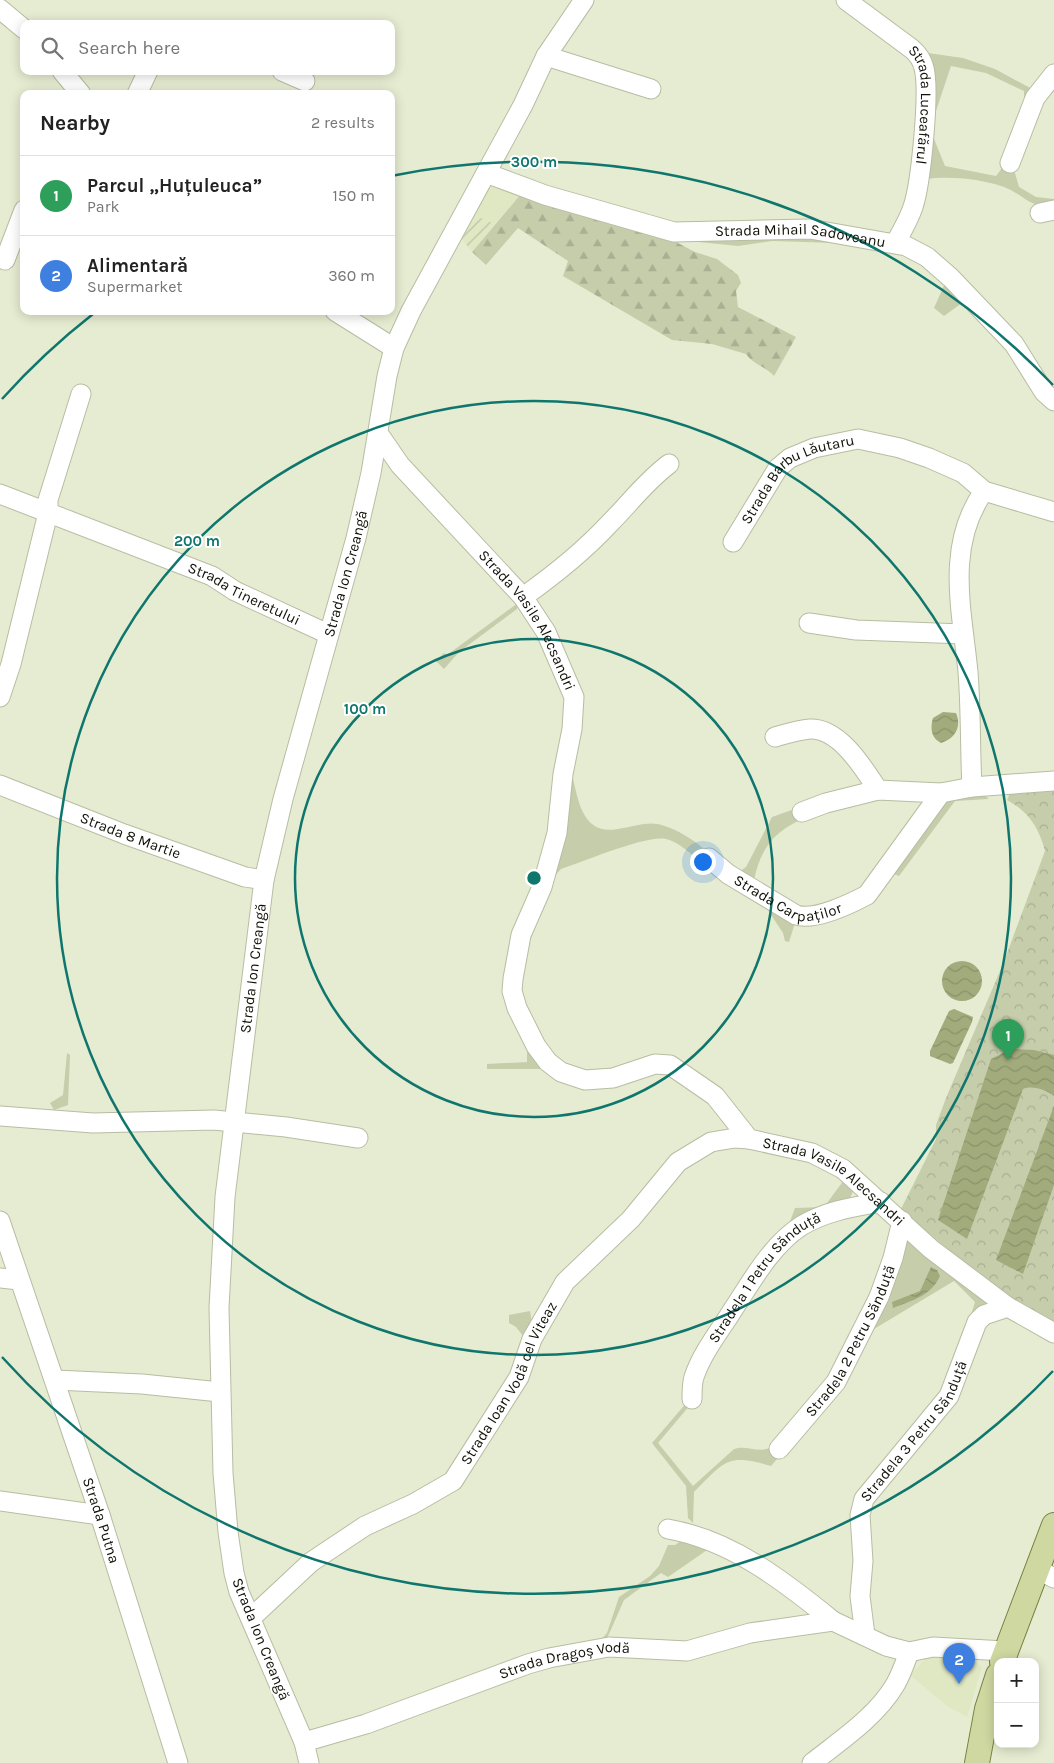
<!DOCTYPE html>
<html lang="en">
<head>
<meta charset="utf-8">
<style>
  :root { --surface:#fff; --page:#f6f6f6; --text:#222; --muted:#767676; --line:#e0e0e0; --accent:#1a73e8 }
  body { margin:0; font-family:Karla,sans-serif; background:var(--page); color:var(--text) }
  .controls { position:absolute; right:15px; bottom:15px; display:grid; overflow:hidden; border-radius:10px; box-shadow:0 2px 12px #0003 }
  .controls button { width:45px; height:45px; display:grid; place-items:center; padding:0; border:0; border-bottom:1px solid var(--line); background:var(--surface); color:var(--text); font:25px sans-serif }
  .you { position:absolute; left:702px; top:861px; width:18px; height:18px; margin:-12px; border:4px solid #fff; border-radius:50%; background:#1a73e8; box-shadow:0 0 0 8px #1a73e833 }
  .badge { display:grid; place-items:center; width:32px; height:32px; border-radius:50%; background:var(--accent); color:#fff; font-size:16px; font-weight:700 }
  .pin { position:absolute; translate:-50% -41px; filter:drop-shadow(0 1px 2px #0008) }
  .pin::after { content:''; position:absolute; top:26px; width:18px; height:15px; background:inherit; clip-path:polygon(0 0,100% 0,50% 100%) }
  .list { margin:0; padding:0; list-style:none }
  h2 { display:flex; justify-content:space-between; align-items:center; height:65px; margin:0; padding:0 20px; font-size:21px }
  h2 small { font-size:16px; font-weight:400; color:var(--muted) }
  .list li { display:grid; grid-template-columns:32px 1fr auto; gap:15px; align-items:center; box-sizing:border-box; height:80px; padding:0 20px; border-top:1px solid var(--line) }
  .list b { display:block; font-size:19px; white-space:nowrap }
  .list p { margin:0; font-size:16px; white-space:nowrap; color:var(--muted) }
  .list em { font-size:16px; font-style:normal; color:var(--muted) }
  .icon { flex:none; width:28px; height:28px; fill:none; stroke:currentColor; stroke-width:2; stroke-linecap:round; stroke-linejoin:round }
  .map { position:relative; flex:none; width:1054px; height:1763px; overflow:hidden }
  .search { position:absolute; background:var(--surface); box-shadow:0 2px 12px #0003; left:20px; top:20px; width:375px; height:55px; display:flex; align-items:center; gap:12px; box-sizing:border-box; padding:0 18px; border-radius:10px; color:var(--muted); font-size:19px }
  .panel { position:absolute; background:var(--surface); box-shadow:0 2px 12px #0003; left:20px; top:90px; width:375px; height:225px; border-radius:10px }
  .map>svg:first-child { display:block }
  .built { fill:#dfe7c3 }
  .industrial { fill:url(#industrial-furrows) }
  .green { fill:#c6cdab }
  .forest { fill:url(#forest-firs) }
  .park { fill:url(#park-crowns) }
  .water { fill:url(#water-waves) }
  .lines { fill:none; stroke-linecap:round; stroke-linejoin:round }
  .minor-casing { stroke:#b7bda2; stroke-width:21 }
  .major-casing { stroke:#778142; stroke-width:26 }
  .minor { stroke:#fff; stroke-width:19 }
  .major { stroke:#cfd8a1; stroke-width:24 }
  .ring { fill:none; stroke:#0f766e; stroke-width:2.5 }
  .labels { text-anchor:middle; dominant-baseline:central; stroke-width:4; stroke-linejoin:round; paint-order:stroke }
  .street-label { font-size:15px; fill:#0f1107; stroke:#fff }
  .centre { fill:#0f766e; stroke:#fff; stroke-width:2.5 }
  .ring-label { font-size:15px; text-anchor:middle; font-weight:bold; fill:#0f766e; stroke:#fff; stroke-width:4; stroke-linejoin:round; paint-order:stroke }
</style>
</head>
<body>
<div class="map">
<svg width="1054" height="1763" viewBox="0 0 1054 1763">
  <defs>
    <pattern id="industrial-furrows" width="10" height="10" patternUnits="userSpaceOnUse" patternTransform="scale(1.25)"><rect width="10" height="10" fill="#dfe7c3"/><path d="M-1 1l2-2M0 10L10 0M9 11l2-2" fill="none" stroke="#bec5a6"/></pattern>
    <pattern id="forest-firs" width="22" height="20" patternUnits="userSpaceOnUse" patternTransform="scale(1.25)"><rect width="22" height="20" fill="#c6cdab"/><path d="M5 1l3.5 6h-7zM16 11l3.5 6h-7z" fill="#a9af92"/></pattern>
    <pattern id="park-crowns" width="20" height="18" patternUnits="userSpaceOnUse" patternTransform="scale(1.25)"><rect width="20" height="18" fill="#c6cdab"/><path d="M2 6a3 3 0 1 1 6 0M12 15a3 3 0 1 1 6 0" fill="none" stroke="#a9af92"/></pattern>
    <pattern id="water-waves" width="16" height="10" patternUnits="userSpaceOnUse" patternTransform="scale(1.25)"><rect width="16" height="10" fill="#a2ab7c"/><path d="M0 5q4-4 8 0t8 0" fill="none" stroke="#8a926a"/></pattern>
  </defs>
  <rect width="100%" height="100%" fill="#e6ecd1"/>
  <path class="built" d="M494 185 521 194 495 224 474 215 487 189Z
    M930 1654 968 1657 967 1661 970 1663 972 1659 982 1667 967 1717 947 1706 910 1675Z"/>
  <path class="industrial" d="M474 215 495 224 472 252 462 239Z"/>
  <path class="green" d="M928 53 963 58 995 69 1032 89 1024 105V91L986 73 951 66 930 129 945 166 996 176 1005 164 1013 166 1019 187 1036 197 1054 199V205C1029 209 1025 195 1004 187 981 179 950 176 926 179Z
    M782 233 835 243 772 241 738 246 699 242 673 234Z
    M946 281 962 303 944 316 934 308Z
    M518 603 517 609 459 652 444 669 436 661 444 653 447 655Z
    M572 774C579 804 583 838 623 828 634 826 647 822 658 824 679 829 694 841 711 854L701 862C691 854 679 842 666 839 646 835 583 862 561 869L552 879Z
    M983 794 989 799 955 801 899 876 889 872 945 798Z
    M803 806 807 817C775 830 761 847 754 880L740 871 746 867 772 817Z
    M760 898 795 923 789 942 785 941 783 933Z
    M527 1040 543 1069H487V1064L527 1062Z
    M67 1053 70 1055 68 1105 54 1110 50 1103 63 1095Z
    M844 1180 854 1189 850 1198 788 1227 795 1208 824 1207Z
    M905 1233 995 1303 970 1318 975 1302 954 1281 864 1335Z
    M530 1311 532 1324 514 1368 523 1336 516 1327 509 1323V1315Z
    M688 1401 691 1404 658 1443 693 1486 734 1449C749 1444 758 1456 775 1445L782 1453 771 1466C727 1453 725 1461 694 1492L693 1523 688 1518 686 1486 652 1443Z
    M687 1537 710 1548 668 1577 661 1573 624 1600 605 1643 599 1642 607 1633 619 1597 650 1576 659 1566 668 1545H675Z"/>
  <path class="forest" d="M521 194 661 234 695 252 717 259 738 275 741 283 736 291 738 307 796 337 774 376C765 366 754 365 746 354L712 344 672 340 563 276 568 261 518 228 486 265 472 252Z"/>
  <path class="park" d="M1054 789V1325L1008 1296 900 1211 936 1139V1125L946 1098 1003 964 1045 851C1039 828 1029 812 1007 800L1010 793Z"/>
  <path class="water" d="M943 712 956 713C962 727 955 739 941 743 931 738 930 728 933 718Z
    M942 981a20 20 0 1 1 40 0a20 20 0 1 1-40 0Z
    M954 1009 973 1017 972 1022 953 1063 950 1064 930 1056V1051L949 1011Z
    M1011 1049 1034 1050 1054 1055V1096C1046 1090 1033 1085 1023 1089L967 1239 938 1220 991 1059Z
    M1054 1106V1185L1023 1274 996 1260Z
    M931 1267 937 1270 940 1276C931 1296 913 1300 893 1308L892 1302 920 1291Z"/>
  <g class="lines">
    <g class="minor-casing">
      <g id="minor">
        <path id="s1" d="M846 0 912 49C918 54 922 60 924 68 930 92 921 183 913 207 909 219 902 231 896 242"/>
        <path d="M0 9 24 29"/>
        <path d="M546 56 651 89"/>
        <path d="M62 71 81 94"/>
        <path d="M282 71 305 81"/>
        <path d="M137 94 148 71"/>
        <path d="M1010 163 1035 98 1054 74"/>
        <path id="s2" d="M486 173 545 195 674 232 810 229 906 246 927 257 951 278 1014 344 1044 392 1054 401"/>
        <path d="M1040 213 1054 210"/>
        <path d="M5 260 24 210"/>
        <path d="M335 311 394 348"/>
        <path id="s3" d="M378 433 400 465 523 597 546 632 574 697 572 729 563 774 557 833 542 887 521 935 513 979 512 991 517 1008 536 1046 548 1062 561 1072 585 1080 613 1078 655 1064 670 1065 715 1096 749 1139 812 1153 843 1169 931 1249 1008 1307 1054 1333"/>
        <path id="s4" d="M0 494 212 576 235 591 328 634"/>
        <path id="s5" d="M733 542 778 468 790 458 814 448 858 439 900 448 929 458 963 473 984 491 1054 512"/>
        <path d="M523 597C554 575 583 552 609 524 630 503 645 482 669 464"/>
        <path d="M809 623 856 630 963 634"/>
        <path d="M0 697 11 664 48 513V500L81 394"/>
        <path d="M775 737C786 734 798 730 810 729 840 728 864 769 878 790"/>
        <path id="s6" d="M0 785 124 834 245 877 264 880"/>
        <path d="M972 787C970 749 971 710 968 672 962 610 945 546 984 491"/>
        <path d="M802 812 826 803 878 790 941 793"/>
        <path id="s7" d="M709 858 728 874 796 915C814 921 850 904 867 895L941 793 972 787 1054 781"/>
        <path d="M0 1116 93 1123 214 1120 286 1127 358 1138"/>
        <path id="s8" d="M0 1221 100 1515 178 1763"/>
        <path d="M0 1278 19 1280"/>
        <path d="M55 1380 142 1384 220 1392"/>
        <path id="s9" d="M692 1399C692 1392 692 1383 694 1377 703 1351 720 1331 734 1308 753 1279 772 1245 801 1226 826 1211 853 1207 881 1202"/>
        <path id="s10" d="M779 1449 836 1382 879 1297 893 1258 902 1221"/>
        <path d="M0 1501 100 1515"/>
        <path d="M668 1529C731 1540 784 1581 833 1621"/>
        <path d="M1037 1569 1054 1578"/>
        <path id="s11" d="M251 1618 311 1562 365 1526 413 1504 453 1481 519 1377 532 1339 565 1282 631 1219 678 1162 711 1142 735 1138 749 1139"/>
        <path id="s12" d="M865 1635 860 1596 863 1561 860 1515 864 1499 949 1396 977 1322 984 1315 1008 1307"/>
        <path id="s13" d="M304 1742 366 1724 528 1664 549 1658 609 1647 687 1651 750 1633 833 1621 886 1646 909 1652 933 1647 1005 1651"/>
        <path id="s14" d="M309 1763 304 1742 239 1592 234 1573 228 1532 223 1473 219 1308 225 1197 264 880 283 799 356 538 371 473 387 376 394 348 411 311 523 105 546 56 584 0"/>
        <path d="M812 1763C841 1740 876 1717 895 1685 901 1675 905 1663 909 1652"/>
      </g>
    </g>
    <g class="major-casing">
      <path id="major" d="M1002 1662 1054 1525
        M977 1763 987 1709 998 1675"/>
    </g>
    <use href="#minor" class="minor"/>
    <use href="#major" class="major"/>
  </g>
  <g class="ring">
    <circle cx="534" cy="878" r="239"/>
    <circle cx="534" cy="878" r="477"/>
    <path d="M1053 1371A716 716 0 0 1 2 1357M2 399A716 716 0 0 1 93 314M391 176A716 716 0 0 1 1053 385"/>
  </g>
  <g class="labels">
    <g class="street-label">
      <text stroke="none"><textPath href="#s1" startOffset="141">Strada Luceafărul</textPath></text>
      <text stroke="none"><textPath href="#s2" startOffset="324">Strada Mihail Sadoveanu</textPath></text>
      <text stroke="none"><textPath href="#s5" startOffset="96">Strada Barbu Lăutaru</textPath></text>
      <text stroke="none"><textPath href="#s14" startOffset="1218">Strada Ion Creangă</textPath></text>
      <text stroke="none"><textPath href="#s4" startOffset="264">Strada Tineretului</textPath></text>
      <text stroke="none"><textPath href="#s3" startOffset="241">Strada Vasile Alecsandri</textPath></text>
      <text stroke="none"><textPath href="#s6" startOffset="140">Strada 8 Martie</textPath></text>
      <text stroke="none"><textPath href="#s7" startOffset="92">Strada Carpaților</textPath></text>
      <text stroke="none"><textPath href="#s14" startOffset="812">Strada Ion Creangă</textPath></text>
      <text stroke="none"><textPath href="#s3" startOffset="1050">Strada Vasile Alecsandri</textPath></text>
      <text stroke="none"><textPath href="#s9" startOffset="146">Stradela 1 Petru Sănduță</textPath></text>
      <text stroke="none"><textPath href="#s10" startOffset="131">Stradela 2 Petru Sănduță</textPath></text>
      <text stroke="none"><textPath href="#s11" startOffset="359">Strada Ioan Vodă cel Viteaz</textPath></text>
      <text stroke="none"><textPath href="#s12" startOffset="222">Stradela 3 Petru Sănduță</textPath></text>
      <text stroke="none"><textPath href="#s8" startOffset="316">Strada Putna</textPath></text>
      <text transform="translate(261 1639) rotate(68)">Strada Ion Creangă</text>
      <text stroke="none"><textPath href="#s13" startOffset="274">Strada Dragoș Vodă</textPath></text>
    </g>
  </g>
  <circle cx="534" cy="878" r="8" class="centre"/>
  <g class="ring-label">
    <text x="534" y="167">300 m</text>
    <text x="197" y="546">200 m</text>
    <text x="365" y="714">100 m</text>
  </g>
</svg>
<div class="controls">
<button>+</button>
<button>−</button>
</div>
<div class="you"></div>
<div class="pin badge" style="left:1008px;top:1060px;background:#2e9e5b">1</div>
<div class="pin badge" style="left:959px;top:1684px;background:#3f7fe0">2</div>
<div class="search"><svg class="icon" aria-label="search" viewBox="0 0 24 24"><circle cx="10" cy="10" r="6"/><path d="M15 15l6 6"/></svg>Search here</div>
<section class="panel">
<h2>Nearby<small>2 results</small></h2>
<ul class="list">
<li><span class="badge" style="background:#2e9e5b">1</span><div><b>Parcul „Huțuleuca”</b><p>Park</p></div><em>150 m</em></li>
<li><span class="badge" style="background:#3f7fe0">2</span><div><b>Alimentară</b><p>Supermarket</p></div><em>360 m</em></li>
</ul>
</section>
</div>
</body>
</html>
